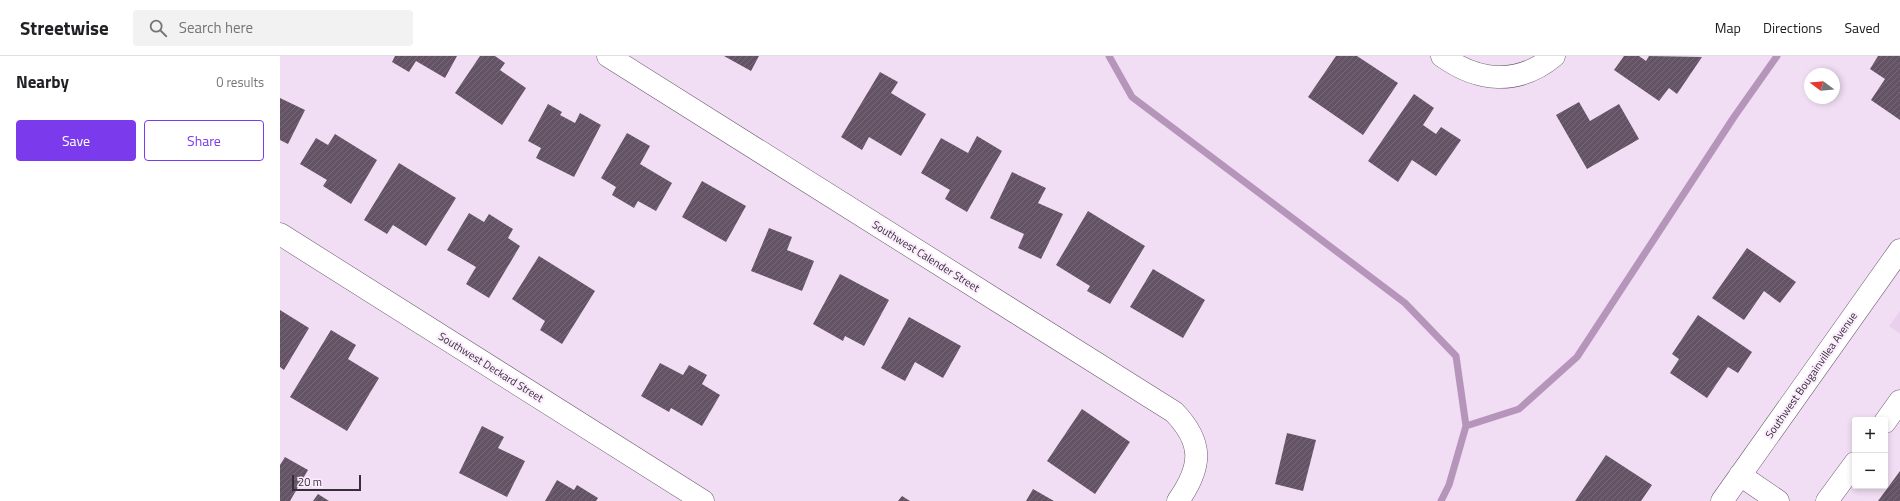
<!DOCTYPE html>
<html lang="en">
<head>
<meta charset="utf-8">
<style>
  :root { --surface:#fff; --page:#f2f2f2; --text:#202124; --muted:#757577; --line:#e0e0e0; --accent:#7c3aed }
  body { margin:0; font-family:"Titillium Web",sans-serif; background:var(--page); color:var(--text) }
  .controls { position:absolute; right:12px; bottom:12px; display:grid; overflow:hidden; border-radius:4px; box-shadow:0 2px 6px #0003 }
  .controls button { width:36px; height:36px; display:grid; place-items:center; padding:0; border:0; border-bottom:1px solid var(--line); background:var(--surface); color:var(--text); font:20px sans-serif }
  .compass { position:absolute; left:1524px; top:12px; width:36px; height:36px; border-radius:50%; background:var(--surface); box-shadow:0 2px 6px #0003; rotate:286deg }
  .scale { position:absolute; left:12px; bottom:10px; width:69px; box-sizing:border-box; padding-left:4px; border:2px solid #352e36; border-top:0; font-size:11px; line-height:14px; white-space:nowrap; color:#352e36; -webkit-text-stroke:3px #fcedfe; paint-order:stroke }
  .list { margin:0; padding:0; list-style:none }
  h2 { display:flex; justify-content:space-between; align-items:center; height:52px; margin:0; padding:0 16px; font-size:17px }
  h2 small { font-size:13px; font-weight:400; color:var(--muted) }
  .actions { display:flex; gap:8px; padding:12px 16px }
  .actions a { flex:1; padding:9px 0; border:1px solid var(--accent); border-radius:4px; text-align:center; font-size:14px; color:var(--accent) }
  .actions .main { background:var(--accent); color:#fff }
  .icon { flex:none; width:22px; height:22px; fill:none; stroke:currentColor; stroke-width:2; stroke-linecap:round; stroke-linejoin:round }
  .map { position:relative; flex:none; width:1620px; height:445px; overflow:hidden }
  header { display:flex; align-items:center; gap:24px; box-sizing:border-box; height:56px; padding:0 20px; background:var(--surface); border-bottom:1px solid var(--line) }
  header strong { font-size:19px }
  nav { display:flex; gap:22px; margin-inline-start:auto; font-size:14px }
  .search { width:280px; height:36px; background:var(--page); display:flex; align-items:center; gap:10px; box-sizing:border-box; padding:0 14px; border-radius:4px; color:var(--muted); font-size:15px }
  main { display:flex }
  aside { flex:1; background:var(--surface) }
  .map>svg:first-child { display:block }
  .built { fill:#e9d1ed }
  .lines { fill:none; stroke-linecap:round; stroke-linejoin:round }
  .stream { stroke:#b595ba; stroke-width:7 }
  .building { fill:url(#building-hatch) }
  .minor-casing { stroke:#6c5b6e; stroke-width:23 }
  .minor { stroke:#fff; stroke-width:22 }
  .labels { text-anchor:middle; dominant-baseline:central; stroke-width:4; stroke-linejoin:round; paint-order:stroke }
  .street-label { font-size:11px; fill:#352e36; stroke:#fcedfe }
</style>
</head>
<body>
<header>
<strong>Streetwise</strong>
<div class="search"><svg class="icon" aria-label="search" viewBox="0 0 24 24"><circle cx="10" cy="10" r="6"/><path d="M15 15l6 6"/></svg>Search here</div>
<nav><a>Map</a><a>Directions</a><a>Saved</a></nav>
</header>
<main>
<aside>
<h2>Nearby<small>0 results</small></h2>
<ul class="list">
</ul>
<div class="actions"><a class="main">Save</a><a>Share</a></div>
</aside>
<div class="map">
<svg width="1620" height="445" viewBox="0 0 1620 445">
  <defs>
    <pattern id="building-hatch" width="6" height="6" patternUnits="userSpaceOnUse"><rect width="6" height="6" fill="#635365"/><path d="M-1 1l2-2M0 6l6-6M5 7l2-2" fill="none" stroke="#766978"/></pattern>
  </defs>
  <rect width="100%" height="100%" fill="#f1def4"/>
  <path class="built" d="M1620 255V278L1609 270Z"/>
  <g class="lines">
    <path class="stream" d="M829 0 852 41 1125 247 1176 300 1186 370 1169 429 1161 445
      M1186 370 1239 353 1297 301 1454 61 1497 0"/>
  </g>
  <path class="building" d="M115 0H177L165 22 136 5 129 16 112 6Z
    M200 0H215L225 7 220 14 246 32 222 69 175 37Z
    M444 0H479L471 15Z
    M1056 0H1077L1118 27 1083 79 1028 41Z
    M1344 0H1359L1366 5 1369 0 1422 1 1397 38 1389 32 1379 45 1334 14Z
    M1598 0H1620V64L1591 44 1605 23 1590 13Z
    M600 16 618 26 611 37 646 58 621 100 589 81 582 94 561 81Z
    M1134 38 1154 52 1143 69 1156 78 1161 71 1181 84 1156 120 1132 104 1118 126 1088 105Z
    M0 42 25 54 8 88 0 84Z
    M1299 46 1310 65 1339 48 1359 83 1307 113 1276 59Z
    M268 48 282 56 280 59 295 67 300 57 321 69 294 121 256 102 261 92 248 85Z
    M347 77 370 90 360 108 392 127 376 155 358 145 354 152 332 139 336 131 321 122Z
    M55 78 97 104 71 148 43 130 47 124 20 108 36 82 48 89Z
    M697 80 722 95 687 156 665 143 670 134 641 117 661 82 688 97Z
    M119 107 176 142 146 190 113 169 107 178 84 164Z
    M732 116 766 132 758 147 783 158 761 203 738 192 744 178 710 162Z
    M422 125 466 150 446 186 402 161Z
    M808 155 865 190 830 248 807 235 810 230 776 209Z
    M189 157 204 166 209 158 233 173 228 182 240 190 209 242 186 228 196 211 167 194Z
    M489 172 512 181 507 194 534 205 522 235 471 215Z
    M1467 192 1516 226 1500 247 1484 235 1464 264 1432 242Z
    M259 200 315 235 282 288 260 274 265 265 232 243Z
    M873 213 925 244 903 282 850 251Z
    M560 218 609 244 584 290 565 280 563 285 533 268Z
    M0 254 29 272 4 314 0 311Z
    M1418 259 1472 296 1458 317 1448 311 1427 342 1390 317 1399 303 1392 298Z
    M629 261 681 290 663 322 635 306 625 325 601 312Z
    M51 274 76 289 68 303 99 322 67 375 10 341Z
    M380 307 403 319 409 309 427 319 422 328 440 339 422 370 391 352 389 356 361 340Z
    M802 353 850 386 815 438 767 405Z
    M202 370 224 381 218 392 245 405 227 441 179 417Z
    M1007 377 1036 384 1023 435 995 428Z
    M1326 399 1372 429 1361 445H1295Z
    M5 401 28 414 10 445H0V409Z
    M1620 415V445H1598Z
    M277 424 294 434 297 429 318 442 316 445H265Z
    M753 433 774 445H746Z
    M38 438 49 445H33Z
    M622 440 630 445H618Z"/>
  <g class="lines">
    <g class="minor-casing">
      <path id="minor" d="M328 0 894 356C924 387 922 411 898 445
        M1162 0C1198 26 1238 30 1274 0
        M0 178 423 445
        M1605 366 1620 345
        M1460 419 1498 445
        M1442 445 1620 194
        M1547 445 1575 407"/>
    </g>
    <use href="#minor" class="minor"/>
  </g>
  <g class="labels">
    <g class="street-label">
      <text transform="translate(646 200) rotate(32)">Southwest Calender Street</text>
      <text transform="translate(211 311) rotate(32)">Southwest Deckard Street</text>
      <text transform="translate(1531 319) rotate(-55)">Southwest Bougainvillea Avenue</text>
    </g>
  </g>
</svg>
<div class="controls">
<button>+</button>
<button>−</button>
</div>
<svg class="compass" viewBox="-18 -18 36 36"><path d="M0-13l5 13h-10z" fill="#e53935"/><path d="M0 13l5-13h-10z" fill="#757577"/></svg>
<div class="scale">20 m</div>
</div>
</main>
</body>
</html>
